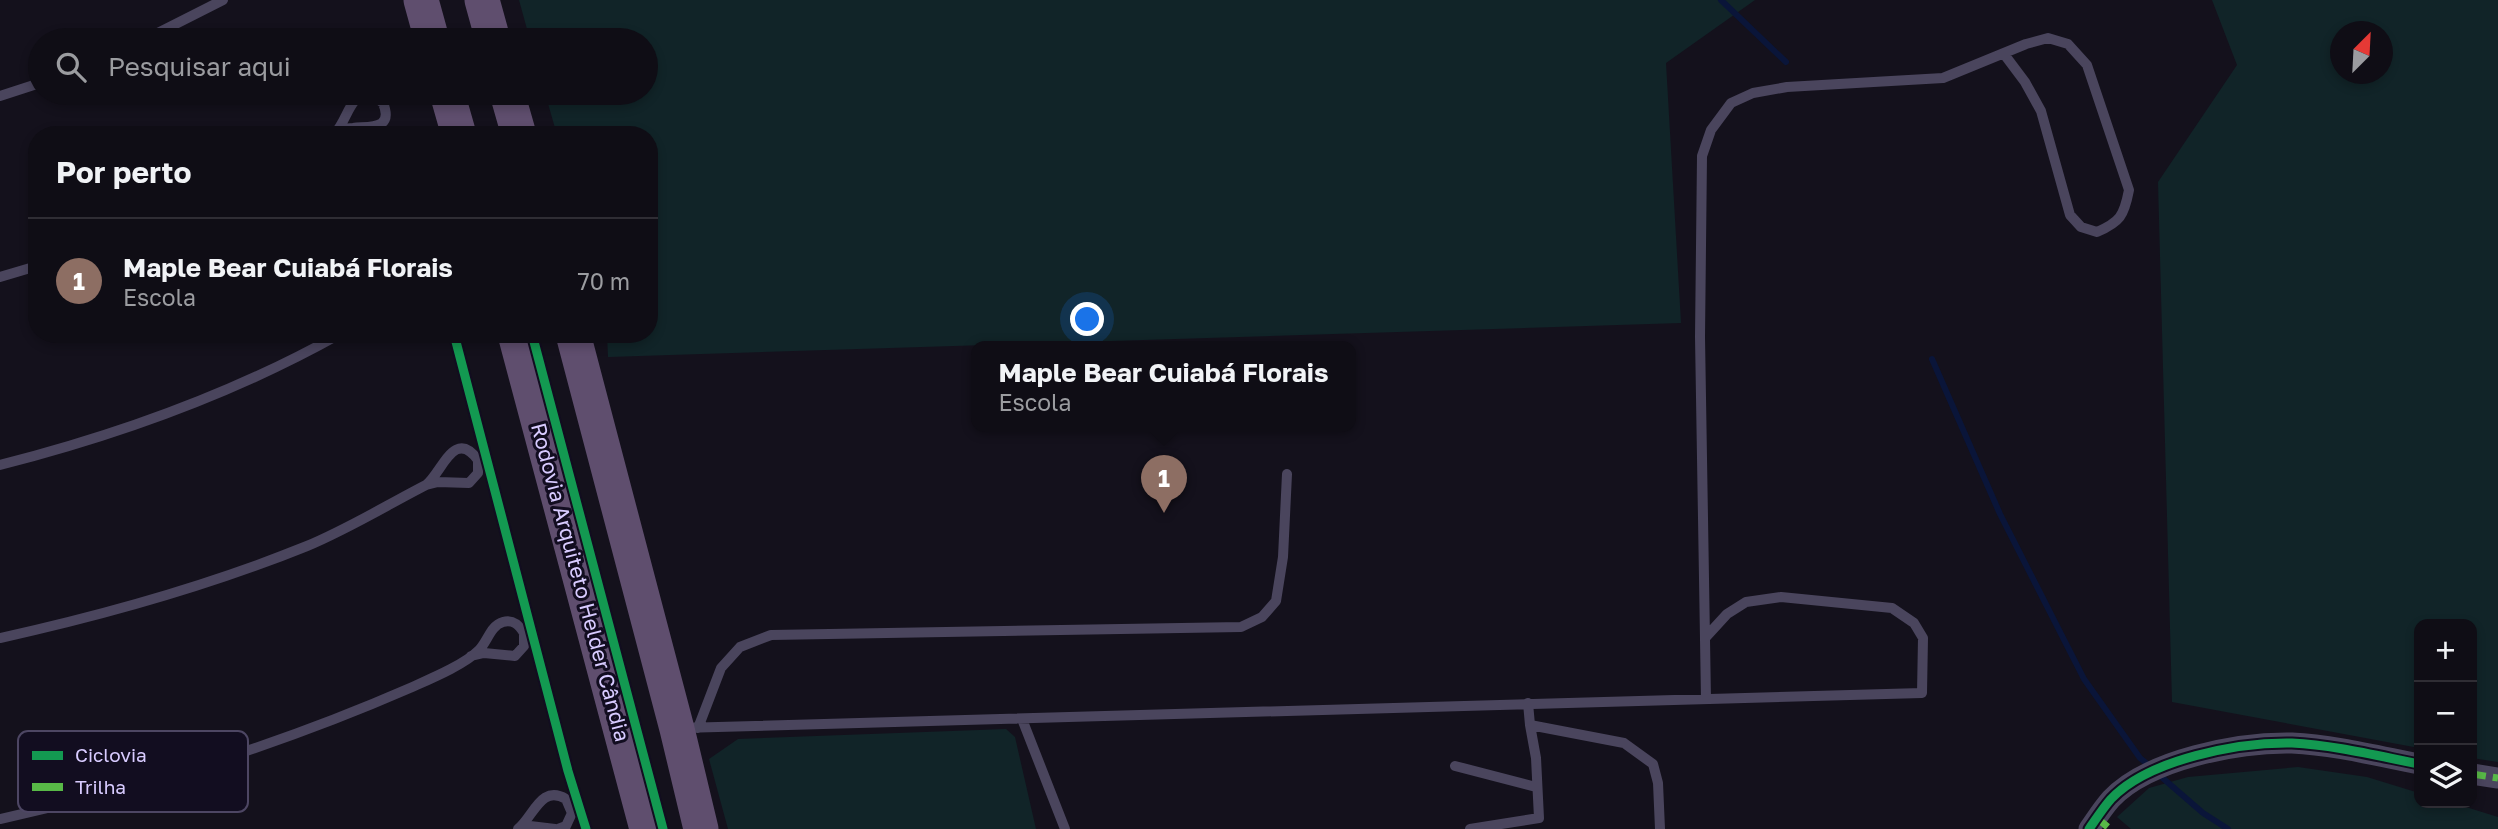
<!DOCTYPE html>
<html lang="pt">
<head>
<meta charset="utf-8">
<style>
  :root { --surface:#0f0d15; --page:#18161e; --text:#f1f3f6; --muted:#9b9ca0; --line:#2f2d34; --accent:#938ab0 }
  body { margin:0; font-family:"Golos Text",sans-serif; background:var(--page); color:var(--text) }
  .controls { position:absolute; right:21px; bottom:21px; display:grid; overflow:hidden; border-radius:14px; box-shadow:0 4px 10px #0003 }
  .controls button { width:63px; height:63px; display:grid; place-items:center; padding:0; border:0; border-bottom:2px solid var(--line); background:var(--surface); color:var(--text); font:35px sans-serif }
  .compass { position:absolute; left:2330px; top:21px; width:63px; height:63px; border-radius:50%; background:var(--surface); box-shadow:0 4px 10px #0003; rotate:24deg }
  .you { position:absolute; left:1088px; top:320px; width:24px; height:24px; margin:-18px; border:5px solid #fff; border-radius:50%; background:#1a73e8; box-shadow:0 0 0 10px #1a73e833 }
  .badge { display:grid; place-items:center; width:46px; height:46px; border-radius:50%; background:var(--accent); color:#fff; font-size:23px; font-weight:700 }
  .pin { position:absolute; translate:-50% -58px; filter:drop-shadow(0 2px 4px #0008) }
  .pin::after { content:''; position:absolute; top:37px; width:24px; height:21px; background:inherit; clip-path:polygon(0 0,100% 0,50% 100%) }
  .popup { position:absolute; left:971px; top:341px; width:385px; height:91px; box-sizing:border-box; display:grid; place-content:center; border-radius:14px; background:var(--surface); filter:drop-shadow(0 2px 5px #0005); font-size:23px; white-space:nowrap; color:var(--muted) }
  .popup b { font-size:26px; color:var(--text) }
  .popup::after { content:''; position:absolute; left:50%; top:100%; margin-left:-14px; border:14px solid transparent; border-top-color:var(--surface) }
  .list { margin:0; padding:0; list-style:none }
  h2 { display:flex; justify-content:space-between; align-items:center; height:91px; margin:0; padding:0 28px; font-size:30px }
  h2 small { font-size:23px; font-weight:400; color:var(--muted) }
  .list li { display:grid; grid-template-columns:46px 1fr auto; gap:21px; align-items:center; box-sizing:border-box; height:126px; padding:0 28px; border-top:2px solid var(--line) }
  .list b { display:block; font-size:26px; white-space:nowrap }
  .list p { margin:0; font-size:23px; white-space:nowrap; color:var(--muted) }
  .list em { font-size:23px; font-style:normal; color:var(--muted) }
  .icon { flex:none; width:38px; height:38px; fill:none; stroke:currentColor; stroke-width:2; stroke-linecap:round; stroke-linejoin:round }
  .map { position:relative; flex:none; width:2498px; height:829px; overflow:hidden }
  .search { position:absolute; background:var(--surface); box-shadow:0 4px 10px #0003; left:28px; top:28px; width:630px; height:77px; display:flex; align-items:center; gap:18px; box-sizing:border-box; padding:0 24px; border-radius:38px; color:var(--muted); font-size:26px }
  .panel { position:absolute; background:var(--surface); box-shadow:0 4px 10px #0003; left:28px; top:126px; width:630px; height:217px; border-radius:28px }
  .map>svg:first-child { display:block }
  .green { fill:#112428; fill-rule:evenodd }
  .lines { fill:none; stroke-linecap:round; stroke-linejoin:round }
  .stream { stroke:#0a1539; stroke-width:6 }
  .service { stroke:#4a455d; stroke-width:10 }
  .minor { stroke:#4a455d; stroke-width:21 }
  .primary { stroke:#5f4e6e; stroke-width:35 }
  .quiet { stroke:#58b947; stroke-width:7; stroke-dasharray:14 7; stroke-linecap:butt }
  .cycleway-casing { stroke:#120d20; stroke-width:13 }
  .cycleway { stroke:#139951; stroke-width:9 }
  .labels { text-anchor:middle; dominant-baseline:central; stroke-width:6; stroke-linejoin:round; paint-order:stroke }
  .street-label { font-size:21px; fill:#d8cbff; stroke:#120d20 }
  .key { fill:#120d20; stroke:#4d4663; stroke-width:2 }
  .key-label { font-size:19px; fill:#d8cbff }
</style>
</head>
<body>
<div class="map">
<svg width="2498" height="829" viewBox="0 0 2498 829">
  <rect width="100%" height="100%" fill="#14111c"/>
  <path class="green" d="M519 0H1755L1666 63 1681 323 608 357 607 334H649V135H557L545 93H646V40H530Z
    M2212 0H2498V762L2472 758V624H2419V748L2172 702 2158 182 2237 65ZM2340 32H2382V74H2340Z
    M1006 729 1015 737 1036 829H728L709 759 738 739Z
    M2298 767 2367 777 2419 793V803H2453L2498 817V829H2131L2117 817 2149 788 2188 777Z"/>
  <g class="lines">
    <path class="stream" d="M1721 0 1786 62
      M1932 359 2000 514 2084 679 2140 758 2150 766
      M2158 774 2203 813 2228 829"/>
    <path class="service" d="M144 40 223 0
      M0 96 40 83
      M331 135C338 131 345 128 353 128 370 126 394 130 383 103L371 94C349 93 348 120 335 133
      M0 277 37 266
      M0 465C118 435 233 394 340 334
      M0 638C104 615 208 586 307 546 348 529 387 505 426 485 442 473 454 427 478 460V473L469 483 438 482 426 485
      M1706 699 1700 337 1702 156 1711 130 1731 103 1753 93 1787 87 1943 78 2026 44 2048 38 2068 44 2087 65 2129 190C2124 216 2120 222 2097 232L2081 227 2070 215 2041 111 2025 82 2004 54
      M1528 703 1530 725 1624 743 1653 764 1658 783 1660 829
      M1022 719 1065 829
      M681 728 1922 693 1923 638 1914 623 1892 608 1781 597 1746 602 1727 614 1705 638
      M698 728 721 668 740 647 771 635 1241 627 1262 617 1276 601 1283 557 1287 474
      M1455 766 1536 787
      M0 819C141 788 277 746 410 688 430 679 464 665 479 650 488 641 490 626 503 622 513 619 519 625 524 633V646L515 656 484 653 471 656
      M520 828 530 826 555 829
      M518 829C534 816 541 784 566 799L572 813 566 826 558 829
      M1470 829 1539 818 1536 758 1530 725"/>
    <path class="minor" d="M2472 774 2498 778
      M2089 829C2096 819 2103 808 2111 799 2149 759 2239 742 2292 743 2334 745 2378 756 2419 764"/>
    <path class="primary" d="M421 0 432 40
      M482 0 493 40
      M447 93 459 135
      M507 93 519 135
      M515 334 647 829
      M573 334 677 729 701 829"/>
    <path class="quiet" d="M2472 774 2498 778
      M2097 818 2110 829"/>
    <g class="cycleway-casing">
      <path id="cycleway" d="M454 334 568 771 586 829
        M532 334 663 829
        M2089 829C2096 819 2103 808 2111 799 2149 759 2239 742 2292 743 2334 745 2378 756 2419 764"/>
    </g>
    <use href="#cycleway" class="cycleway"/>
  </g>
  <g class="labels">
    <g class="street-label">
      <text transform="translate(581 582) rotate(75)">Rodovia Arquiteto Helder Cândia</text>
    </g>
  </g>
  <rect x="18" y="731" width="230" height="81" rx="10" class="key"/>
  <rect x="32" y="751" width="31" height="9" fill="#139951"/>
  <rect x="32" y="783" width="31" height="8" fill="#58b947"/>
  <g class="key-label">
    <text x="75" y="762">Ciclovia</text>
    <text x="75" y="794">Trilha</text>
  </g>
</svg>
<div class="controls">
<button>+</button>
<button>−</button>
<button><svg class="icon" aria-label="layers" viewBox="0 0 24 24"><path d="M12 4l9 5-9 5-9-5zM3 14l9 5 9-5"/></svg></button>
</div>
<svg class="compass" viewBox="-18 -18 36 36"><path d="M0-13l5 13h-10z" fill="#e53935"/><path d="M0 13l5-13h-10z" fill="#9b9ca0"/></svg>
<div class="you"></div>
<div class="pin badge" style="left:1164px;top:513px;background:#8d6e63">1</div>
<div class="popup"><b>Maple Bear Cuiabá Florais</b>Escola</div>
<div class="search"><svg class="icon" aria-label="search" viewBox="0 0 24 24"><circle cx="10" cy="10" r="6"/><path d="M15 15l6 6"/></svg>Pesquisar aqui</div>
<section class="panel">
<h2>Por perto<small></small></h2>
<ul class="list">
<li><span class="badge" style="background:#8d6e63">1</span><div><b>Maple Bear Cuiabá Florais</b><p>Escola</p></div><em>70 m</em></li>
</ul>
</section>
</div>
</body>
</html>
